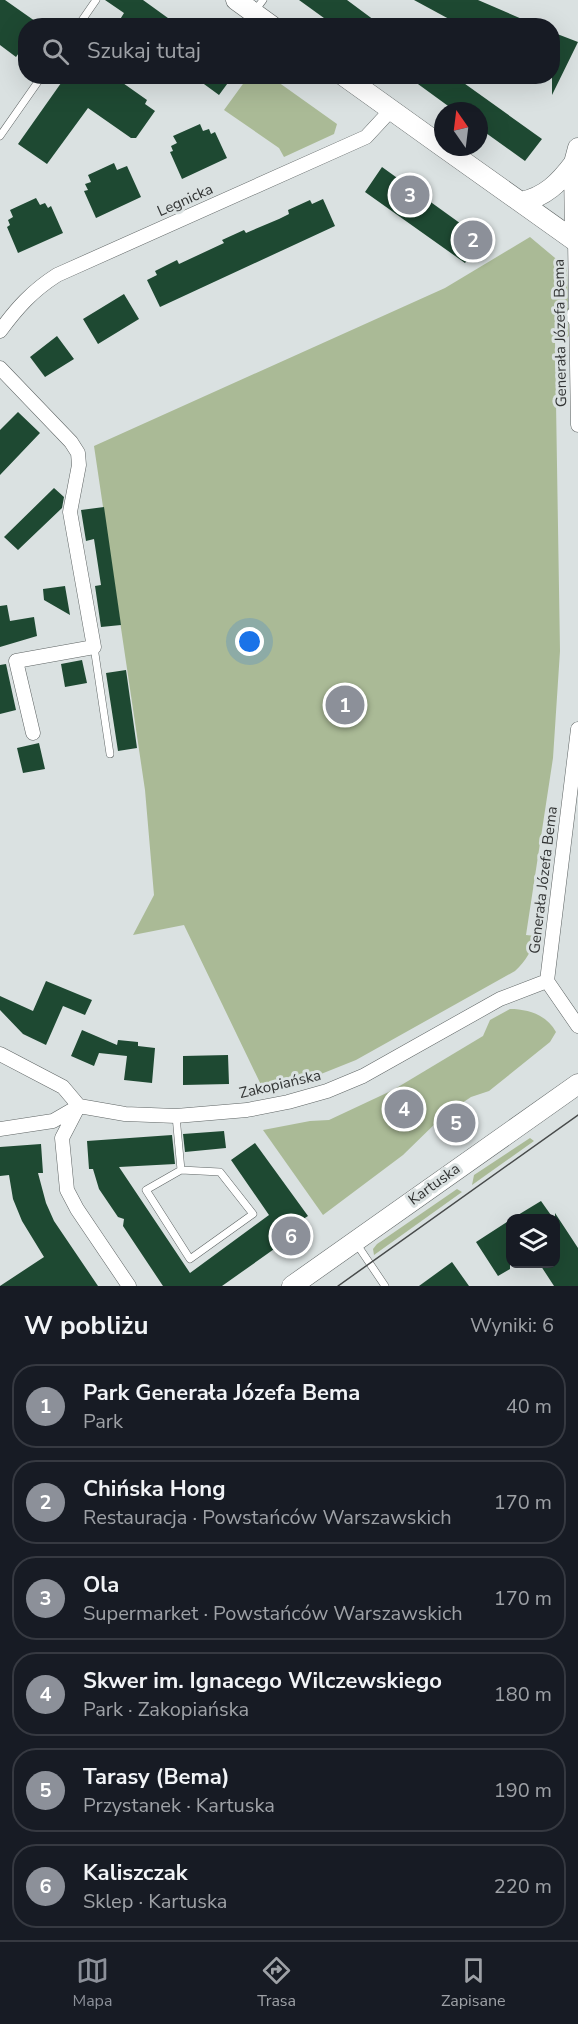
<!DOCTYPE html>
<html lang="pl">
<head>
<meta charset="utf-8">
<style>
  :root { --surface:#171b24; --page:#20242c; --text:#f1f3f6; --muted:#9ea1a6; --line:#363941; --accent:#8c9099 }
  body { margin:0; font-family:"Nunito Sans",sans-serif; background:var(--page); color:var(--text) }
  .controls { position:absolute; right:18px; bottom:18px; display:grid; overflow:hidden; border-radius:12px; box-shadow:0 6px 24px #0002 }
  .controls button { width:54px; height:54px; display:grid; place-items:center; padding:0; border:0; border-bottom:2px solid var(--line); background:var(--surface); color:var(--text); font:30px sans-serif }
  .compass { position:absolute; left:434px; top:102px; width:54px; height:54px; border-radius:50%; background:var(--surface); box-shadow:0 6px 24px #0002; rotate:346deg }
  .you { position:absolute; left:250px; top:642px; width:21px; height:21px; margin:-15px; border:4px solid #fff; border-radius:50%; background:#1a73e8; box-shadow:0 0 0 9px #1a73e833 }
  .badge { display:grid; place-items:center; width:39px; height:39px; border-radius:50%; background:var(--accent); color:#fff; font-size:20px; font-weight:700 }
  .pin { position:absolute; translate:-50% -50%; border:3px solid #fff; box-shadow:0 2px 6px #0006 }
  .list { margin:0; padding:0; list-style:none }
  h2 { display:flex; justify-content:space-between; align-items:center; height:78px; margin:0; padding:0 24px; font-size:26px }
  h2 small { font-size:20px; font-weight:400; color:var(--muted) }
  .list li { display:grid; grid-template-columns:39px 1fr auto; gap:18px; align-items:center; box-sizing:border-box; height:84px; margin:0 12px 12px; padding:0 12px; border:2px solid var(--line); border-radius:24px }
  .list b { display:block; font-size:22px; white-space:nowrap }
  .list p { margin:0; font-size:20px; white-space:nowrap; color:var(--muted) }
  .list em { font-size:20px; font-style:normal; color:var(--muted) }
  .icon { flex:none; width:33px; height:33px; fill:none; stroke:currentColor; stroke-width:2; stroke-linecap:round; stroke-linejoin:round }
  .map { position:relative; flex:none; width:578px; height:1286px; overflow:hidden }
  .search { position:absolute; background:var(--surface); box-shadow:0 6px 24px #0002; left:18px; right:18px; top:18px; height:66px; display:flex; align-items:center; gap:15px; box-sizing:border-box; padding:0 21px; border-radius:24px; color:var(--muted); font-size:22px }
  .sheet { height:654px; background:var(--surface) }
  nav { display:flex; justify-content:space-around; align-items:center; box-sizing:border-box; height:84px; border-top:2px solid var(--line); background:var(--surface); font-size:16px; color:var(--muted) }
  nav a { display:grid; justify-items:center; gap:3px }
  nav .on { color:var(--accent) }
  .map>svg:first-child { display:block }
  .green { fill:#aaba96 }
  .building { fill:#1e4932 }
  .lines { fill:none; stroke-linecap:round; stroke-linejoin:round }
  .lane-casing { stroke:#5e6464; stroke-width:8 }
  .street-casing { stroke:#5e6464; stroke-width:15 }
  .secondary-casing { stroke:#5e6464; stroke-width:21 }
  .lane { stroke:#fff; stroke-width:7 }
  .street { stroke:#fff; stroke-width:14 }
  .secondary { stroke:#fff; stroke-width:20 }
  .tram { stroke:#484b4b; stroke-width:1.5 }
  .labels { text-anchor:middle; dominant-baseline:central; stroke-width:6; stroke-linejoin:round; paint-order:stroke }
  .street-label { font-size:15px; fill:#323434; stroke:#dae1e1 }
</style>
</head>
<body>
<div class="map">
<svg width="578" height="1286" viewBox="0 0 578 1286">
  <rect width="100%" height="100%" fill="#dae1e1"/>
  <path class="green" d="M248 77H271L337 124 334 134 284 157 279 148 224 110Z
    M530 237 567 268 569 336 565 339 555 340 560 651 553 758 526 935 536 936C532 950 526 961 515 971L356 1060 316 1076 263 1089 184 925 133 935 154 895 145 790 94 446 445 288Z
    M510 1009C528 1009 547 1015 556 1032L550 1042 489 1091 471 1097 443 1116 403 1155 323 1215 263 1130 310 1121 329 1120 393 1090 483 1036 490 1020Z
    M530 1138 534 1141 472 1185 474 1175Z
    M457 1189 462 1192 374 1255 373 1249 377 1244Z"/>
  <path class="building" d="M0 0H5L42 26H26V43L16 57 0 45Z
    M105 0H143L179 26H116L124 13Z
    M299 0H347L382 26H335Z
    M414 0H478L538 26H462Z
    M552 32 578 42 552 95Z
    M66 76H113L147 100 145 104 155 111 136 138H131L88 108 47 164 18 144Z
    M193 76H233L219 95Z
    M407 76H454L542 139 525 161 479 128V111H455Z
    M200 124 203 131 209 129 211 134 215 132 227 158 182 179 170 152 173 151 171 146 177 143 173 136Z
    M114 163 117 170 127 166 141 197 96 218 84 191 88 190 85 184 91 182 88 175Z
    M382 167 482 239 465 263 365 192Z
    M36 198 40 205 45 203 48 208 51 206 63 233 18 253 7 227 10 225 8 220 13 217 10 210Z
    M323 199 335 226 160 307 147 280 157 275 155 271 177 260 179 264 224 243 222 240 244 230 246 233 279 219 289 214 288 210 310 200 312 204Z
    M124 294 139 319 98 344 83 319Z
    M57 336 74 359 45 377 30 357Z
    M18 412 40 433 0 475V430Z
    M54 488 64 497 62 508 18 550 4 537Z
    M104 507 121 625 101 627 95 586 101 585 94 539 86 541 81 510Z
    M65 586 70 615 44 600 43 589Z
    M7 605 10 621 34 617 37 636 0 647V606Z
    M82 660 87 683 65 687 61 664Z
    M6 664 16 710 0 714V665Z
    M126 670 137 748 118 751 106 673Z
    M39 743 45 769 23 773 17 748Z
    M46 981 92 1000 85 1015 63 1006 46 1045 23 1034 0 1010V996L33 1011Z
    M82 1030 117 1045 118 1040 138 1042V1046L155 1048 152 1083 124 1080 127 1056 99 1053 94 1066 71 1056Z
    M228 1055 229 1084 183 1085V1056Z
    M224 1131 226 1148 185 1152 183 1134Z
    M172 1135 175 1164 119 1167 190 1273 269 1215 231 1160 255 1143 308 1216 297 1223 301 1230 222 1286H163L123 1226 124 1219 118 1217 99 1189 93 1169H89L87 1141Z
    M41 1144 43 1173H38L46 1203 54 1221 98 1286H0L44 1257 22 1221 13 1199 9 1175 0 1176V1147Z
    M541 1201 553 1218H513Z
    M555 1213 578 1248V1286H554L539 1263H555Z
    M510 1220V1269L498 1276 476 1242Z
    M452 1262 469 1286H419Z"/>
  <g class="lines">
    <g class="lane-casing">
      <path id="lane" d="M254 12 263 0
        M78 26 96 0
        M0 136 42 76
        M94 647 110 754
        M176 1116 181 1170 220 1172 253 1214 190 1259 146 1190 181 1170
        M356 1243 385 1286"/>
    </g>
    <g class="street-casing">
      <path id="street" d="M575 240 578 425
        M0 331C17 308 32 291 57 275L366 137 391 110
        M0 368 71 442 78 453 79 465 70 512 94 647 16 661 33 733
        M578 729 547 981 578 1026
        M0 1054 63 1087 79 1106
        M76 1111 62 1138 67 1190 77 1209 129 1286
        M0 1129 53 1121 79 1106 125 1114 176 1116 247 1110 288 1102 327 1091 363 1076 500 999 547 981"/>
    </g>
    <g class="secondary-casing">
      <path id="secondary" d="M236 0 272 26
        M344 76 443 147
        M443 147 578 243
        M521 202C545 197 559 183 574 163
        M575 240 574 163 578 148
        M576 316 578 315
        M292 1286 578 1084"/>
    </g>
    <use href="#lane" class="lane"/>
    <use href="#street" class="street"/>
    <use href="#secondary" class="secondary"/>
    <path class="tram" d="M338 1286 578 1115"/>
  </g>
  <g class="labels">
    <g class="street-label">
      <text transform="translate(185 200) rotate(-24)">Legnicka</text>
      <text transform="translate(560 333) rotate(-91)">Generała Józefa Bema</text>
      <text transform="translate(543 880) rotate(-83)">Generała Józefa Bema</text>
      <text transform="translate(280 1084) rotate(-13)">Zakopiańska</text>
      <text transform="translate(434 1184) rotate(-36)">Kartuska</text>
    </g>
  </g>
</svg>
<div class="controls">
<button><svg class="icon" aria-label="layers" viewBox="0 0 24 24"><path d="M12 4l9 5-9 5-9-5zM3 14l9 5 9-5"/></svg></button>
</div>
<svg class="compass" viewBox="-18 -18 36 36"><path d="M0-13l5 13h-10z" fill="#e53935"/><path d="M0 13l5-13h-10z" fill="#9ea1a6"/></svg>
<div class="you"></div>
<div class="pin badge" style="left:345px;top:705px">1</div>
<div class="pin badge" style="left:473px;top:240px">2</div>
<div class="pin badge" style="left:410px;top:195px">3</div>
<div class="pin badge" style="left:404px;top:1109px">4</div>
<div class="pin badge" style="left:456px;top:1123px">5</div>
<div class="pin badge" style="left:291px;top:1236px">6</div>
<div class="search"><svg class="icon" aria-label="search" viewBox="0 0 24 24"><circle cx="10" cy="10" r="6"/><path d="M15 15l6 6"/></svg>Szukaj tutaj</div>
</div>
<section class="sheet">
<h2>W pobliżu<small>Wyniki: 6</small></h2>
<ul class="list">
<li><span class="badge">1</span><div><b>Park Generała Józefa Bema</b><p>Park</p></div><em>40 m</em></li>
<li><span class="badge">2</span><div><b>Chińska Hong</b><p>Restauracja · Powstańców Warszawskich</p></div><em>170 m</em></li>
<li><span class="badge">3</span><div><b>Ola</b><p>Supermarket · Powstańców Warszawskich</p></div><em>170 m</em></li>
<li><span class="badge">4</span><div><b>Skwer im. Ignacego Wilczewskiego</b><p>Park · Zakopiańska</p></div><em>180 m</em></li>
<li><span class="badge">5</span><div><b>Tarasy (Bema)</b><p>Przystanek · Kartuska</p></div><em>190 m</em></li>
<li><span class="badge">6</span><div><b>Kaliszczak</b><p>Sklep · Kartuska</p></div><em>220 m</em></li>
</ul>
</section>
<nav>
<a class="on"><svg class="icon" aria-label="map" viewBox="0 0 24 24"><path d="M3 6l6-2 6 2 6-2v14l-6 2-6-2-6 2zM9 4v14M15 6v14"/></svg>Mapa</a>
<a><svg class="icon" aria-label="directions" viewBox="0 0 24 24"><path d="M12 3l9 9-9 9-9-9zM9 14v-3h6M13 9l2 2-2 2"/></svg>Trasa</a>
<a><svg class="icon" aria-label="saved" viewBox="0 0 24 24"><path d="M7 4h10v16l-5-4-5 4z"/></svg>Zapisane</a>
</nav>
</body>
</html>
